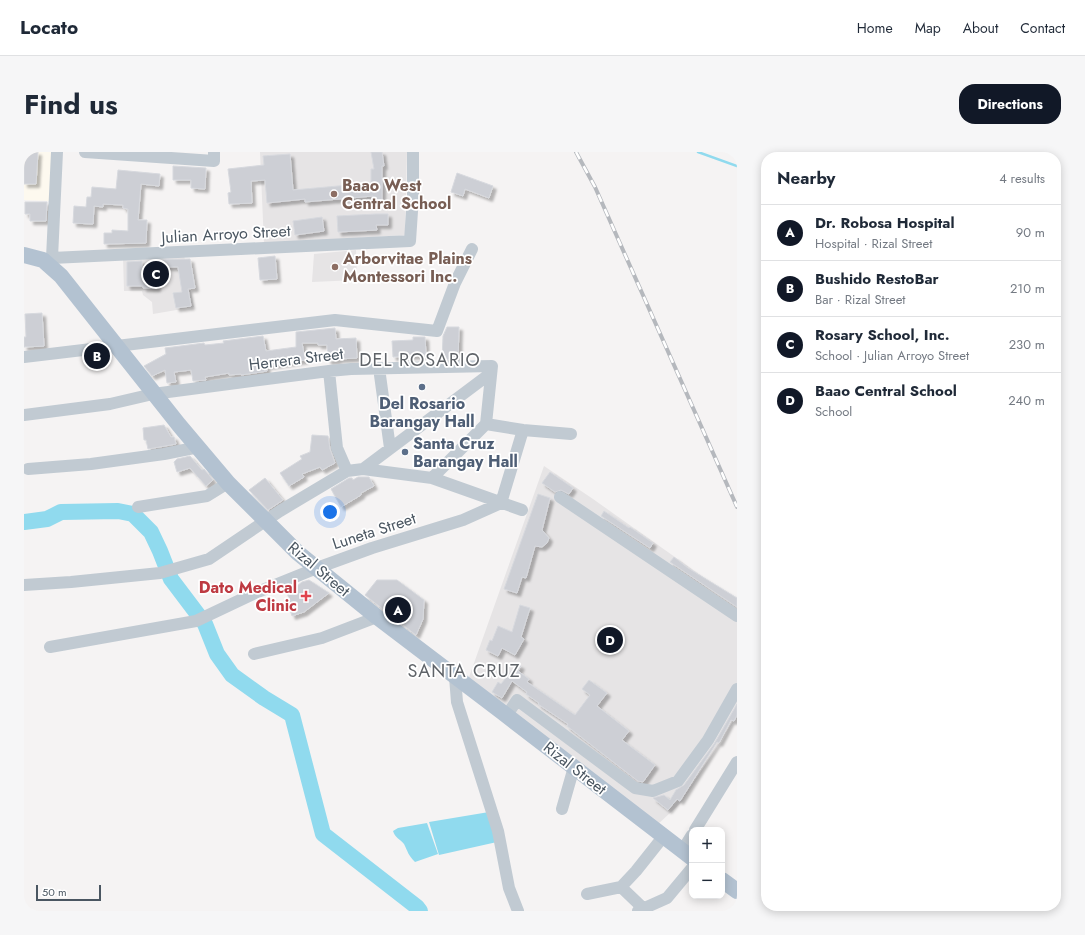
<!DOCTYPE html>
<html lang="en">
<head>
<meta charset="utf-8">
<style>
  :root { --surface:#fff; --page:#f6f6f7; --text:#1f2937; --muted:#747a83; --line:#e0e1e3; --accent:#111827 }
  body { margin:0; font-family:Jost,sans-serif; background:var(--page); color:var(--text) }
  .controls { position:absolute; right:12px; bottom:12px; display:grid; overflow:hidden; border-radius:8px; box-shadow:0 2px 10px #0003 }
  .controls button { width:36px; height:36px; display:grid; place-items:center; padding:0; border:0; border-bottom:1px solid var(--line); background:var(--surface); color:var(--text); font:20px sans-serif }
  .scale { position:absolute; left:12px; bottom:10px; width:65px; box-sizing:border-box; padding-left:4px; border:2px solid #4a5661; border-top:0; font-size:11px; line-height:14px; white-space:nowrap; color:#4a5661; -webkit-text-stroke:3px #fff; paint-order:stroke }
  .you { position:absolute; left:306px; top:360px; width:14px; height:14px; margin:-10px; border:3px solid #fff; border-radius:50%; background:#1a73e8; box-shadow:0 0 0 6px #1a73e833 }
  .badge { display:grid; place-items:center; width:26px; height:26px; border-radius:50%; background:var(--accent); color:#fff; font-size:13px; font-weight:700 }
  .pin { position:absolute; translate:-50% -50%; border:2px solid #fff; box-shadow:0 1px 4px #0006 }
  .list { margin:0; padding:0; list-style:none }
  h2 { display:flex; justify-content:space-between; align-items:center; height:52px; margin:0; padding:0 16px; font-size:17px }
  h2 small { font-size:13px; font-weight:400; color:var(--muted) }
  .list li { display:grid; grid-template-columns:26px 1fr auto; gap:12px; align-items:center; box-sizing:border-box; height:56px; padding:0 16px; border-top:1px solid var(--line) }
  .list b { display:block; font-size:15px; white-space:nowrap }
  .list p { margin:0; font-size:13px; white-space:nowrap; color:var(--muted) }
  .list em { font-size:13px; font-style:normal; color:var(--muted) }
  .map { position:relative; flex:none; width:713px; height:759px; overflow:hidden; border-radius:16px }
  header { display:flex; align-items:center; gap:24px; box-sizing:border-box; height:56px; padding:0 20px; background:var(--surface); border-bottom:1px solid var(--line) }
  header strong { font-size:19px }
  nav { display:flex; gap:22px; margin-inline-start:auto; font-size:14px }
  .intro { display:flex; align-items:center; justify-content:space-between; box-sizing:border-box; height:96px; padding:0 24px }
  h1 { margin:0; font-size:28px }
  .button { padding:10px 18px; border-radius:16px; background:var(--accent); color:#fff; font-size:14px; font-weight:700 }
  main { display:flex; gap:24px; padding:0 24px }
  aside { flex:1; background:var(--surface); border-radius:16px; box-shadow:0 2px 10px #0003 }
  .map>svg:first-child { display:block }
  .commercial { fill:#fdf9ef }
  .education { fill:#e6e4e5 }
  .water { fill:#90daee }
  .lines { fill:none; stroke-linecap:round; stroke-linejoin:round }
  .stream { stroke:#90daee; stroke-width:2.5 }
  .river { stroke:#90daee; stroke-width:16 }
  .building { fill:#cdcfd5; stroke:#d7d9de; filter:url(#shadow) }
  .minor { stroke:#c1cad2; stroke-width:12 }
  .major { stroke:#b3c2d1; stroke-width:16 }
  .rail-casing { stroke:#b5b8bd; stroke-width:4 }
  .rail { stroke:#fff; stroke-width:2.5; stroke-dasharray:8; stroke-linecap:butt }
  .education-dot { fill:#8d6e63; stroke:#fff; stroke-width:1.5 }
  .service-dot { fill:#5c6f8a; stroke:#fff; stroke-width:1.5 }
  .health-dot { fill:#e0444e; stroke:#fff; stroke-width:1.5 }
  .labels { text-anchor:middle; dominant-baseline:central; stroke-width:3.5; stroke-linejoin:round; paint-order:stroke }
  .education-label { font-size:16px; font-weight:bold; fill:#785e54; stroke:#fff; text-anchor:start }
  .street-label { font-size:16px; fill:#4a5661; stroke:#fff }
  .service-label { font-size:16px; font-weight:bold; fill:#4e5e75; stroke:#fff }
  .health-label { font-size:16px; font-weight:bold; fill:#be3a42; stroke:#fff; text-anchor:end }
  .quarter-label { font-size:18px; letter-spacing:1px; fill:#5f6368; stroke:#fff }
</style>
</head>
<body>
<header>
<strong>Locato</strong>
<nav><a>Home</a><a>Map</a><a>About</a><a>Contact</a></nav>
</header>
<div class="intro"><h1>Find us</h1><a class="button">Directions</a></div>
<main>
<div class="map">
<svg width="713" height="759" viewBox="0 0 713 759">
  <defs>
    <filter id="shadow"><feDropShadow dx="3.5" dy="3.5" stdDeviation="1" flood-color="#0004"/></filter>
  </defs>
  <rect width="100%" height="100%" fill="#f5f3f3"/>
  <path class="commercial" d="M0 0H29L26 49 0 48Z"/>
  <path class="education" d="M236 0H383L381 83 240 92Z
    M332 98 333 128 288 130 290 102Z
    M160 103 170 155 129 162 128 150 119 143 118 139H100L99 105Z
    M520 314 569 347 713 449V565L659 649 633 673 444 528Z"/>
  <path class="water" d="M465 660 473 690 415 703 405 670Z
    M403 671 414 702 391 710C384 703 384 700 380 692 376 687 371 686 369 679L374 676Z"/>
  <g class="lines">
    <path class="stream" d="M674 0 713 14"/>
    <path class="river" d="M0 370 23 367 37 360 94 359 109 362 127 380 136 399 147 427 181 472 193 502 208 523 240 546 268 563 299 682 393 755 396 759"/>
  </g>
  <path class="building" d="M0 0H14L12 32H0Z
    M347 0H358L360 14H358V48H349V44L281 50V47L243 51 241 28 227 29 228 51 205 52 204 41 207 40 204 17 240 13 239 4 266 2 269 38 347 31V17H350Z
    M149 14 182 16 181 37 167 36V28H149Z
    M94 18 136 22 135 34 117 32 114 68H123L122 91 80 92V81H88V78L104 79V57L99 56V53L79 52V55L70 54 69 72 49 71 50 54 62 55 63 45H67L68 35 92 37Z
    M433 21 469 34 465 46 441 37 439 44 427 40Z
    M1 50H23L22 69H6V62H1Z
    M352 62H364V73H352L353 78 314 80 313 64Z
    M298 65 300 79 271 83 269 69Z
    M251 104 253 127 236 128 234 106Z
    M166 107 171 136 164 137 167 154 152 156 149 141 158 140 154 115H133V108Z
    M118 109V117H133V136H119V134H103V110Z
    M18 161 20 194 0 195V185H2L1 162Z
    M423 175H435L434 207 418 208 419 184Z
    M311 176 312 187 332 186 333 206 314 207V208L304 209 303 193H294V191H278L281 208 242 214 243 219 217 223V222L205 223V221L181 225 182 228 169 229 167 218 150 220 152 230 143 231 141 218 128 224 120 214 142 202 141 196 180 191 181 193 200 191 199 189 239 184 242 199 272 195V180Z
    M389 185H401L402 203 369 205 368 189 389 188Z
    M140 273 147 285H150L152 292 124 297 122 288H120L119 276Z
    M288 283 304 284 306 297 311 311 298 318 296 315 278 322 280 325 265 334 256 321 278 307 276 304 286 300Z
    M166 304 178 318 180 317 189 328 182 334 166 316 153 320 150 310 153 307Z
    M526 320 549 336 545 342 537 338 531 340 518 331Z
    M334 325H345L350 334 337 341V343L317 355 307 337 325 326H328L329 328Z
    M241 326 259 348 244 358 225 338Z
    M514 342 526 346 518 378 525 386 523 391 518 395 511 394 502 426 498 425 493 441 480 437Z
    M580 359 605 376 606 375 629 391 626 396 577 364Z
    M650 405 664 416 713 446V455L646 410Z
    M285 428 305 441 280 460 268 464 264 451 266 448 261 437 268 434 269 437 278 430Z
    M353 428H373L400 448 399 467 392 483 341 443Z
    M496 453 506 456 497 485 500 487 491 503 478 496 474 504 462 498 466 488 468 489 474 474 488 480Z
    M493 512 497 514 494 519 505 527 503 530 551 563 566 543 558 537 565 528 583 541 573 554 605 579 598 588 631 613 619 630 614 629 588 609 543 574 544 572 514 552 515 551 502 542 503 540 488 529 478 546 468 540 474 530 477 532Z
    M713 552V563L710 569 707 568 695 591 693 590 656 649 653 647 644 658 629 646 640 643 646 648 652 638 660 633 690 592Z"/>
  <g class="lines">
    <path class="minor" d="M61 0 190 9V0
      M28 106 33 0
      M19 108 28 106 386 89 389 44V0
      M0 205 311 168 413 179 431 131 448 97
      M355 216 366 296
      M305 219 313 296 323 319
      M0 263 86 252 129 242 305 219 327 217 468 214 462 272 408 326
      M462 272 499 278 547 282
      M4 317 67 312 140 302 175 295
      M339 317 467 221
      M536 345 713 464
      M114 355 183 344 204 331
      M0 433 47 430 136 421 185 407 256 359 323 319 339 317 408 326 498 358
      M26 495 172 469 229 442 293 416 348 396 439 368 477 351 499 278
      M230 502 298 486 353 465
      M431 525 433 550 474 679 485 736 494 759
      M483 563 493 548 611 636 629 639 654 629 684 588 713 537
      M538 657 550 615
      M671 678 713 610
      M658 699 668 683
      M597 735 619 756
      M563 742 597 735 612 719 639 685
      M614 759 643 746 668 716"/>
    <path class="major" d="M0 103 19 108 37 124 155 273 204 331 274 401 353 465 478 560 668 706
      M698 728 713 739"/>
    <g class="rail-casing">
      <path id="rail" d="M552 0 571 35 713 355"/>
    </g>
    <use href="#rail" class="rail"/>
  </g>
  <g class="education-dot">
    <circle cx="310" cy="42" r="4"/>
    <circle cx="311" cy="115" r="4"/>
  </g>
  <g class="service-dot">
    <circle cx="398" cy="235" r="4"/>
    <circle cx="381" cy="300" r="4"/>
  </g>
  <path class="health-dot" d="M280 438h4v4h4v4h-4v4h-4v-4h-4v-4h4z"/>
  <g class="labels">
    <g class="education-label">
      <text x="318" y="33">Baao West<tspan x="318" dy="18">Central School</tspan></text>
      <text x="319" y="106">Arborvitae Plains<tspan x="319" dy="18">Montessori Inc.</tspan></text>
    </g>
    <g class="street-label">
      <text transform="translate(202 82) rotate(-3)">Julian Arroyo Street</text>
      <text transform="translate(272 207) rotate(-7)">Herrera Street</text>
      <text transform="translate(350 379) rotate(-18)">Luneta Street</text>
      <text transform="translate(295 417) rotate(40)">Rizal Street</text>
      <text transform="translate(551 616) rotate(38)">Rizal Street</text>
    </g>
    <g class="service-label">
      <text x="398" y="251">Del Rosario<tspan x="398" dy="18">Barangay Hall</tspan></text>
      <text x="389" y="291" text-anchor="start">Santa Cruz<tspan x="389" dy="18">Barangay Hall</tspan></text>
    </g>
    <g class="health-label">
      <text x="273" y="435">Dato Medical<tspan x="273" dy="18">Clinic</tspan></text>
    </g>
    <g class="quarter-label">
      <text x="396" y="208">DEL ROSARIO</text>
      <text x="440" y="519">SANTA CRUZ</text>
    </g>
  </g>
</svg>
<div class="controls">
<button>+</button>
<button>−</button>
</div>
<div class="scale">50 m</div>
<div class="you"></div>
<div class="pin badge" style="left:374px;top:458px">A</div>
<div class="pin badge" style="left:73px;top:204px">B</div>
<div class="pin badge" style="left:132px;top:122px">C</div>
<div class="pin badge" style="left:586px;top:488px">D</div>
</div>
<aside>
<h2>Nearby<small>4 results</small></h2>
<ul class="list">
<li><span class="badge">A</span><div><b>Dr. Robosa Hospital</b><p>Hospital · Rizal Street</p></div><em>90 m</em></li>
<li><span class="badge">B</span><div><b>Bushido RestoBar</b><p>Bar · Rizal Street</p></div><em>210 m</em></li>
<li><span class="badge">C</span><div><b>Rosary School, Inc.</b><p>School · Julian Arroyo Street</p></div><em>230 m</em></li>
<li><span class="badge">D</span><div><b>Baao Central School</b><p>School</p></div><em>240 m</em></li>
</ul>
</aside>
</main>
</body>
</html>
